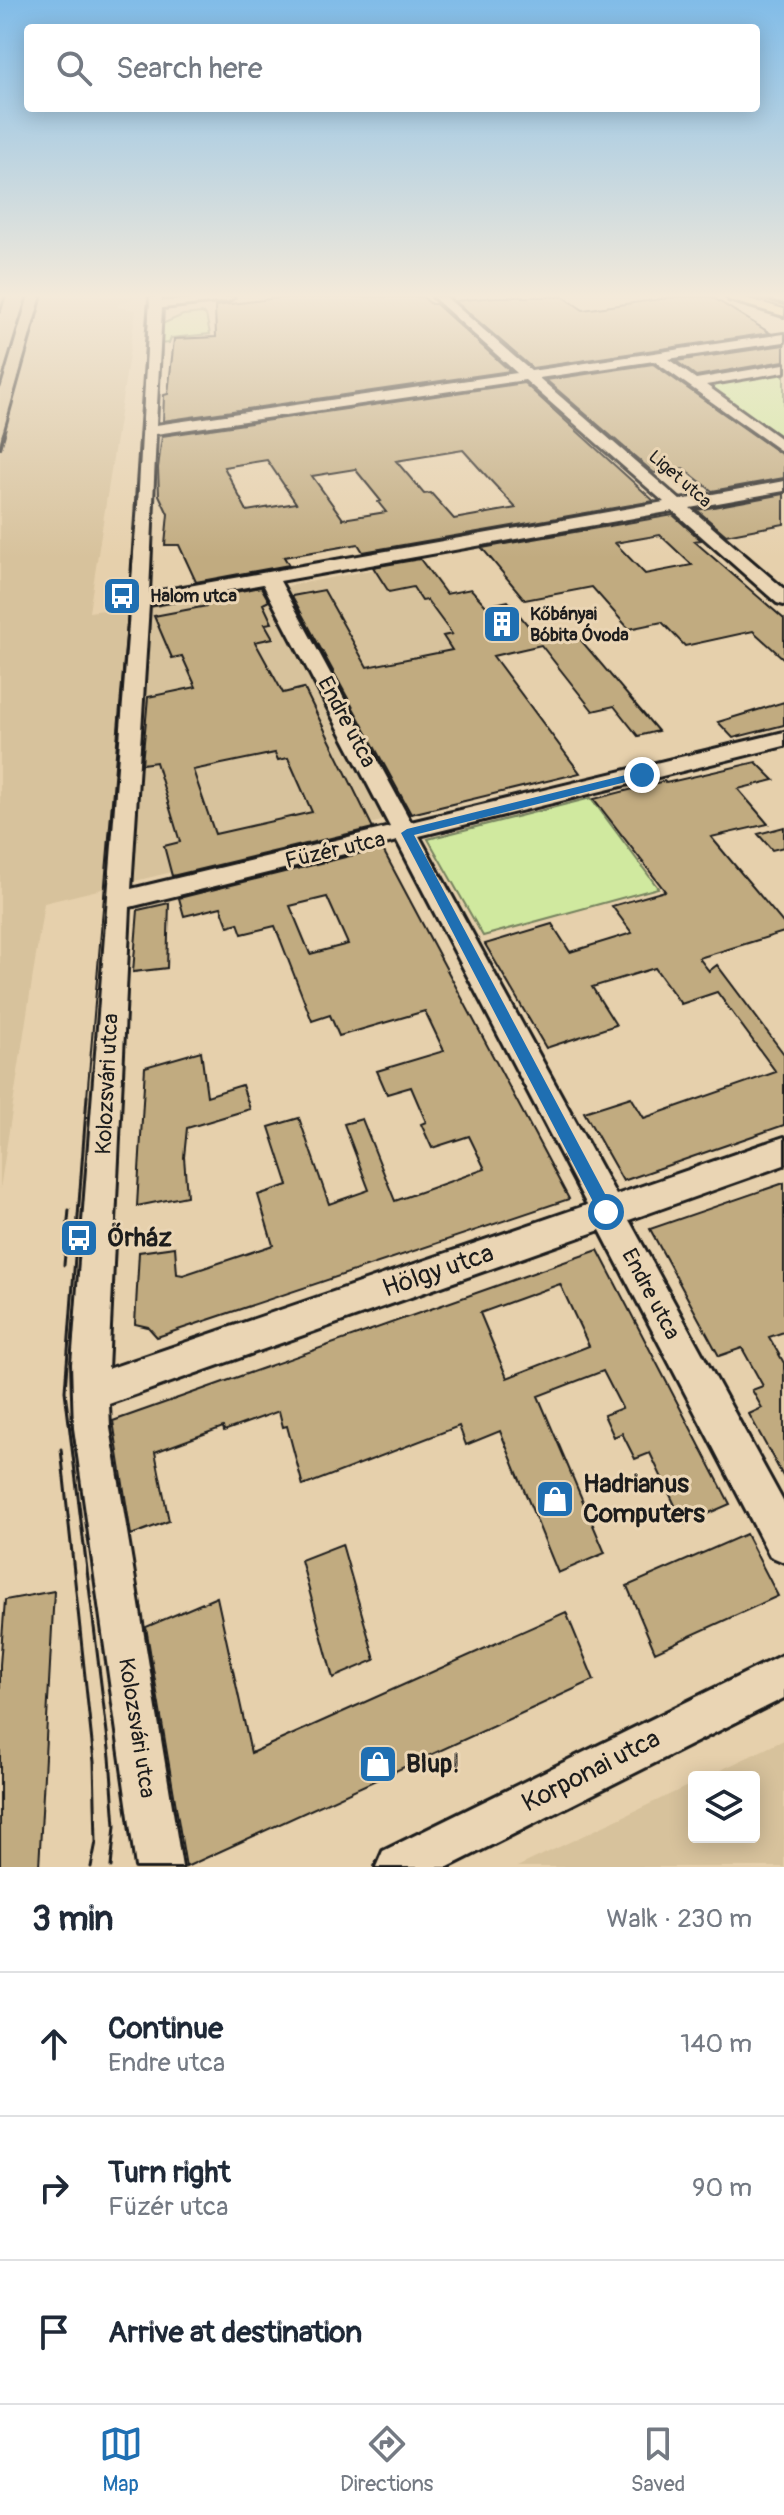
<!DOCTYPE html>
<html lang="en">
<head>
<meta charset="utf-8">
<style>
  :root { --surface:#fff; --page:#f6f6f7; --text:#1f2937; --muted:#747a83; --line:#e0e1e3; --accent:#1f6fb2 }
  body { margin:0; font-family:Pangolin,sans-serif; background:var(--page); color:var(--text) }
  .controls { position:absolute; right:24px; bottom:24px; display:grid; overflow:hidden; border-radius:8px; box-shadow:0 4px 20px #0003 }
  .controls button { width:72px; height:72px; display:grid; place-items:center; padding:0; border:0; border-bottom:2px solid var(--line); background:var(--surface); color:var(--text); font:40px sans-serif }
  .stop { position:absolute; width:24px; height:24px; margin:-18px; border:6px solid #1f6fb2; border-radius:50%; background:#fff }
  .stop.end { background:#1f6fb2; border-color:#fff; box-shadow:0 2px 8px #0008 }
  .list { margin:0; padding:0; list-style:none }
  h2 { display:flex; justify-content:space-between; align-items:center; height:104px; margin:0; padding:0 32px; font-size:34px }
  h2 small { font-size:26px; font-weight:400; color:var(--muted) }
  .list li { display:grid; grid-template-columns:52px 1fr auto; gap:24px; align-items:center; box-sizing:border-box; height:144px; padding:0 32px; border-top:2px solid var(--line) }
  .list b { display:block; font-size:30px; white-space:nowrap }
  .list p { margin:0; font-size:26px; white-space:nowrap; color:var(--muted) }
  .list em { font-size:26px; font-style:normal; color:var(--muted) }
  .icon { flex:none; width:44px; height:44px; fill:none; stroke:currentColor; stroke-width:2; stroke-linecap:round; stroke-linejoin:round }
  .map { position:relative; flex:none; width:784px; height:1867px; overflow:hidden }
  .search { position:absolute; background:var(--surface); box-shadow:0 4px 20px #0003; left:24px; right:24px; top:24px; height:88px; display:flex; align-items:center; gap:20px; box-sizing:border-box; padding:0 28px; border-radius:8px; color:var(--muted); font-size:30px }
  .sheet { height:536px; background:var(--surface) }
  nav { display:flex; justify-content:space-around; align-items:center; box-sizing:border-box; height:112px; border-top:2px solid var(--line); background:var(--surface); font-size:22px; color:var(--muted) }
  nav a { display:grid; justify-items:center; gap:4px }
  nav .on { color:var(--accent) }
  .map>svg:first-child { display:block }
  .built { fill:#d7c29c }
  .green { fill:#d0e99f; stroke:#76825e; stroke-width:2 }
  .building { fill:#c1ab80; stroke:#1c1c1c; stroke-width:2; fill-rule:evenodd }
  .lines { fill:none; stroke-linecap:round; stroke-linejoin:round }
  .minor-casing { stroke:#1c1c1c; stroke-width:6 }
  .major-casing { stroke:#1c1c1c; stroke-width:6 }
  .minor { fill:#ead5b4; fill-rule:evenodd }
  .major { fill:#fedd96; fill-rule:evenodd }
  .tram-far1 { stroke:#1c1c1c; stroke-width:2 }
  .tram { stroke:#1c1c1c; stroke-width:3 }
  .rail-far1 { stroke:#1c1c1c; stroke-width:3 }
  .rail { stroke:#1c1c1c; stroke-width:4 }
  .route { fill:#1f6fb2 }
  .labels { text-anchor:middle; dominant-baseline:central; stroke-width:6; stroke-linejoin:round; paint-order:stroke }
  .far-street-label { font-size:18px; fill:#1c1c1c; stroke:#ead5b4 }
  .far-poi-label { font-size:18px; font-weight:bold; fill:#1c1c1c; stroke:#ead5b4; text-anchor:start }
  .street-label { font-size:22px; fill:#1c1c1c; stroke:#ead5b4 }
  .near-poi-label { font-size:26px; font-weight:bold; fill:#1c1c1c; stroke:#ead5b4; text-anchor:start }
  .near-street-label { font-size:26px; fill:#1c1c1c; stroke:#ead5b4 }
</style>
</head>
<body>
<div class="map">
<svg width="784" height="1867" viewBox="0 0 784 1867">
  <rect width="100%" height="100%" fill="#e6d0ac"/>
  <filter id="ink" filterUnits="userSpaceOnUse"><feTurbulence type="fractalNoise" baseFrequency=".0125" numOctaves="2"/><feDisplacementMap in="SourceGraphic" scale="16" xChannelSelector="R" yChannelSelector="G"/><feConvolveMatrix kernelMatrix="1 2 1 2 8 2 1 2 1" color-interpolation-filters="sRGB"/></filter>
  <g filter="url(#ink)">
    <path class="built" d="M0 297H137L118 304V307L136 310 89 612 283 587 423 560 580 773 44 903 0 1189Z
      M784 1740V1867H517L694 1783V1837H754V1777H706Z"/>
    <path class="green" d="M202 313 206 315 210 334 171 338 169 343 159 344 162 324 183 315Z
      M784 368V442L695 383Z
      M591 798 658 888 483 936 428 839Z"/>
    <path class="building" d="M286 297H423L431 304H436L510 371 163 421 164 395 168 394 174 339 216 337 215 306Z
      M495 297H564L583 310 675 297H712L770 333 532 368 455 301Z
      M784 345V361L696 376 676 361Z
      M653 364 784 456V478L712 491 683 468 654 473 546 380Z
      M524 383 654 501 363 552 358 544 284 557 289 565 196 582 179 545H165L168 514 159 495 158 468 162 436ZM463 450 481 470 516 508 454 519 431 493 424 494 396 461ZM267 460 296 503 247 511 224 467ZM355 469 381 501 378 502 386 512 343 519 312 476Z
      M784 494V524L726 535 697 510Z
      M673 515 701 540 694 541 784 619V659L753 631 685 646 662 622 629 629 592 587 525 600 482 548ZM660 535 692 565 645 574 615 543Z
      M420 559 446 594 471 589 486 606 508 601 539 639 574 632 658 731 638 736 614 706 593 711 541 645 493 656 580 773 411 814 292 596 324 590 367 667 452 650 443 636 452 634 427 600 422 601 413 587 389 592 373 567Z
      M261 587 269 601 263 604 272 623 265 624 273 638 255 642 283 693 304 688 373 828 172 876 164 846 180 842 156 762 142 764 148 697 196 687 182 656 172 658 154 616 207 606 204 598ZM275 753 278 760 288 758 312 812 215 834 193 770Z
      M784 702V725L733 738 718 722Z
      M756 762 774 780 738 789 768 824 711 837 784 924V932L699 958 709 971 717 965 784 1054V1125L623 1181 584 1112 631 1097 644 1118 776 1072 717 992 681 1004 655 968 592 987 616 1025 546 1048 485 944 552 924 570 952 632 933 612 906 665 891 594 799 664 781 666 783Z
      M784 827V847L772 850 758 834Z
      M382 848 569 1199 157 1337 148 1327 135 1324 139 1252 175 1247 177 1274 183 1275 273 1245 258 1195 288 1185 269 1127 299 1118 329 1204 369 1190 344 1124 362 1119 395 1201 485 1169 469 1136 432 1148 421 1124 426 1122 411 1087 387 1094 377 1071 444 1051 425 1011 339 1036 330 1015 312 1021 275 926 242 934 238 923 228 926 221 907 184 916 179 898ZM327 897 348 944 310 954 290 906Z
      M169 903 167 968 133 972 138 910Z
      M201 1051 207 1096 242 1085 250 1109 187 1128 184 1157 187 1196 137 1206 145 1067Z
      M784 1183V1332L769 1337 784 1363V1478L749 1414 762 1408 752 1390 763 1386 742 1348 719 1356 650 1229Z
      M598 1250 730 1504 684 1524 650 1453 635 1459 622 1433 614 1437 604 1415 622 1408 603 1371 538 1396 605 1553 558 1573 500 1431 466 1445 459 1426 303 1486 287 1426 283 1427 279 1411 224 1431 223 1427 155 1452 169 1521 131 1535 113 1421ZM560 1284 589 1346 507 1378 480 1313Z
      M746 1534 778 1596 655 1652 627 1586Z
      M342 1544 375 1660 333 1678 301 1560Z
      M54 1591 39 1867H0V1665L5 1600Z
      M217 1597 251 1753 566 1612 594 1680 186 1867 146 1627Z"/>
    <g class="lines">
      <g class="minor-casing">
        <path id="minor" d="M150 297H162V301L234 297 228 301 162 308 156 425 517 373 433 297H446L531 371 784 334V342L668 359 696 379 784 364V372L706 385 784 441V453L654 361 539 378 680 500 784 481V491L690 508 784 589V605L777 603 673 511 280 581 411 822 784 732V746L419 836 616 1195 784 1137V1165L629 1220 784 1503V1562L770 1556 600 1230 109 1404 110 1428 182 1867H136L74 1428 72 1364 130 611ZM525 380 664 502 149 593 156 434ZM263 584 390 827 131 889 149 605ZM397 841 587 1205 108 1369 130 907Z
          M784 1654V1698L448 1867H376L383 1851Z"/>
      </g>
      <g class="major-casing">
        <path id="major" d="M727 297H750L784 306V316L729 300Z"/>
      </g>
      <use href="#minor" class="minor"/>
      <use href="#major" class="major"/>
      <path class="tram-far1" d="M746 297 784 308
        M87 1098 137 505 149 297"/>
      <path class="tram" d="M87 1096 65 1391 110 1757 115 1826 111 1867
        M64 1265 69 1210
        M61 1449 94 1762 96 1842 91 1867"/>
      <path class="rail-far1" d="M0 312 5 297
        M0 387 27 297
        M3 436 42 297"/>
      <path class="rail" d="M0 448 4 434"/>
    </g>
  </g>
  <linearGradient id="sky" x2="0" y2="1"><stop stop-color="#81bce8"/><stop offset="0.53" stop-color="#f4eada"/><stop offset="1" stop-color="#f4eada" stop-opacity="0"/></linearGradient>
  <rect width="784" height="558" fill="url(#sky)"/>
  <path class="route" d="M642 771 646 772V777L414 835 612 1207V1217L606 1219 601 1217 401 833 407 829Z"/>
  <defs>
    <g id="bus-square" transform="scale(2)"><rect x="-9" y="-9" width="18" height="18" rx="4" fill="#1f6fb2" stroke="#ead5b4"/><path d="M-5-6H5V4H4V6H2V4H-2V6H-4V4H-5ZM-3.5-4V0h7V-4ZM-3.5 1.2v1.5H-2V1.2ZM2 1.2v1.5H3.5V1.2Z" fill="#fff"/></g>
    <g id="building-square" transform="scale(2)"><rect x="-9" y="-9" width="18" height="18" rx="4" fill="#1f6fb2" stroke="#ead5b4"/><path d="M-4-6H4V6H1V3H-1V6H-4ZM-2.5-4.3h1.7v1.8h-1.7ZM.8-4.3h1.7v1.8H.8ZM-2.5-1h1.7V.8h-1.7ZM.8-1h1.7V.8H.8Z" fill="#fff"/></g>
    <g id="shop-square" transform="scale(2)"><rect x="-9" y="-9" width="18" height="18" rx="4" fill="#1f6fb2" stroke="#ead5b4"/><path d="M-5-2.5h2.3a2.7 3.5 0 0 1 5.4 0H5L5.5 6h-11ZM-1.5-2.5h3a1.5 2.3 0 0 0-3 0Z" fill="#fff"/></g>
  </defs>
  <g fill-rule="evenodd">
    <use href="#bus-square" x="122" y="596"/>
    <use href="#building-square" x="502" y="624"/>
    <use href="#bus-square" x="79" y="1238"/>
    <use href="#shop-square" x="555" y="1499"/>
    <use href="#shop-square" x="378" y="1764"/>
  </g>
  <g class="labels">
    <g class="far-street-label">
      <text transform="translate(680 479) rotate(41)">Liget utca</text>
    </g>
    <g class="far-poi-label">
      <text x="150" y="596">Halom utca</text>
      <text x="530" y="614">Kőbányai<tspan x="530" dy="21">Bóbita Óvoda</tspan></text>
    </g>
    <g class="street-label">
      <text transform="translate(347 722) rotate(62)">Endre utca</text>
      <text transform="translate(335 850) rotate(-13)">Füzér utca</text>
      <text transform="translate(107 1084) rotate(-87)">Kolozsvári utca</text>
      <text transform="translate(651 1294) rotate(62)">Endre utca</text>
      <text transform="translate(137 1728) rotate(81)">Kolozsvári utca</text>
    </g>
    <g class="near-poi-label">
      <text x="107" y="1238">Őrház</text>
      <text x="583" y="1484">Hadrianus<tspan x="583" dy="30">Computers</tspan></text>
      <text x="406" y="1764">Blup!</text>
    </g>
    <g class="near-street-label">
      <text transform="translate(438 1271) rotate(-19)">Hölgy utca</text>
      <text transform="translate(591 1771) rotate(-27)">Korponai utca</text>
    </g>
  </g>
</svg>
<div class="controls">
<button><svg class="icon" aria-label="layers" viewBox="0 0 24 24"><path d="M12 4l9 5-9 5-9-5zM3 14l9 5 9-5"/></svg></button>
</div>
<div class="stop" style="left:606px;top:1212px"></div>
<div class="stop end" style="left:642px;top:775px"></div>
<div class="search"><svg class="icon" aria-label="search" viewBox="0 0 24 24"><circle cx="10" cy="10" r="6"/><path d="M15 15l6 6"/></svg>Search here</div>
</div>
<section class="sheet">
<h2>3 min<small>Walk · 230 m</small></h2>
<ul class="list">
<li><svg class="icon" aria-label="ahead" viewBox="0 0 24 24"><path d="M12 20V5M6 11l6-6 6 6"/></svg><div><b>Continue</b><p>Endre utca</p></div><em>140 m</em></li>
<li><svg class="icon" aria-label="right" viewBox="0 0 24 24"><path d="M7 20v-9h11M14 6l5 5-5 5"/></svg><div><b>Turn right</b><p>Füzér utca</p></div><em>90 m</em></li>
<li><svg class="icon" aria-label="arrive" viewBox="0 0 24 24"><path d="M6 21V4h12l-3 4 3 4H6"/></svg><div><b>Arrive at destination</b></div></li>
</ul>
</section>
<nav>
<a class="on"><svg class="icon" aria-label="map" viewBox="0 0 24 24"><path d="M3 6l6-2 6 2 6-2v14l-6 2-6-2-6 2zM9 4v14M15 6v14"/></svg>Map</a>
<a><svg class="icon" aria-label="directions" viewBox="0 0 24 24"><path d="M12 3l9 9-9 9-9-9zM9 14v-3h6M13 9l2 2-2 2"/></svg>Directions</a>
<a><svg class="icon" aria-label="saved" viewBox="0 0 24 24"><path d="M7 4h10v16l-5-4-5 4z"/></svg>Saved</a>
</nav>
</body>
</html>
